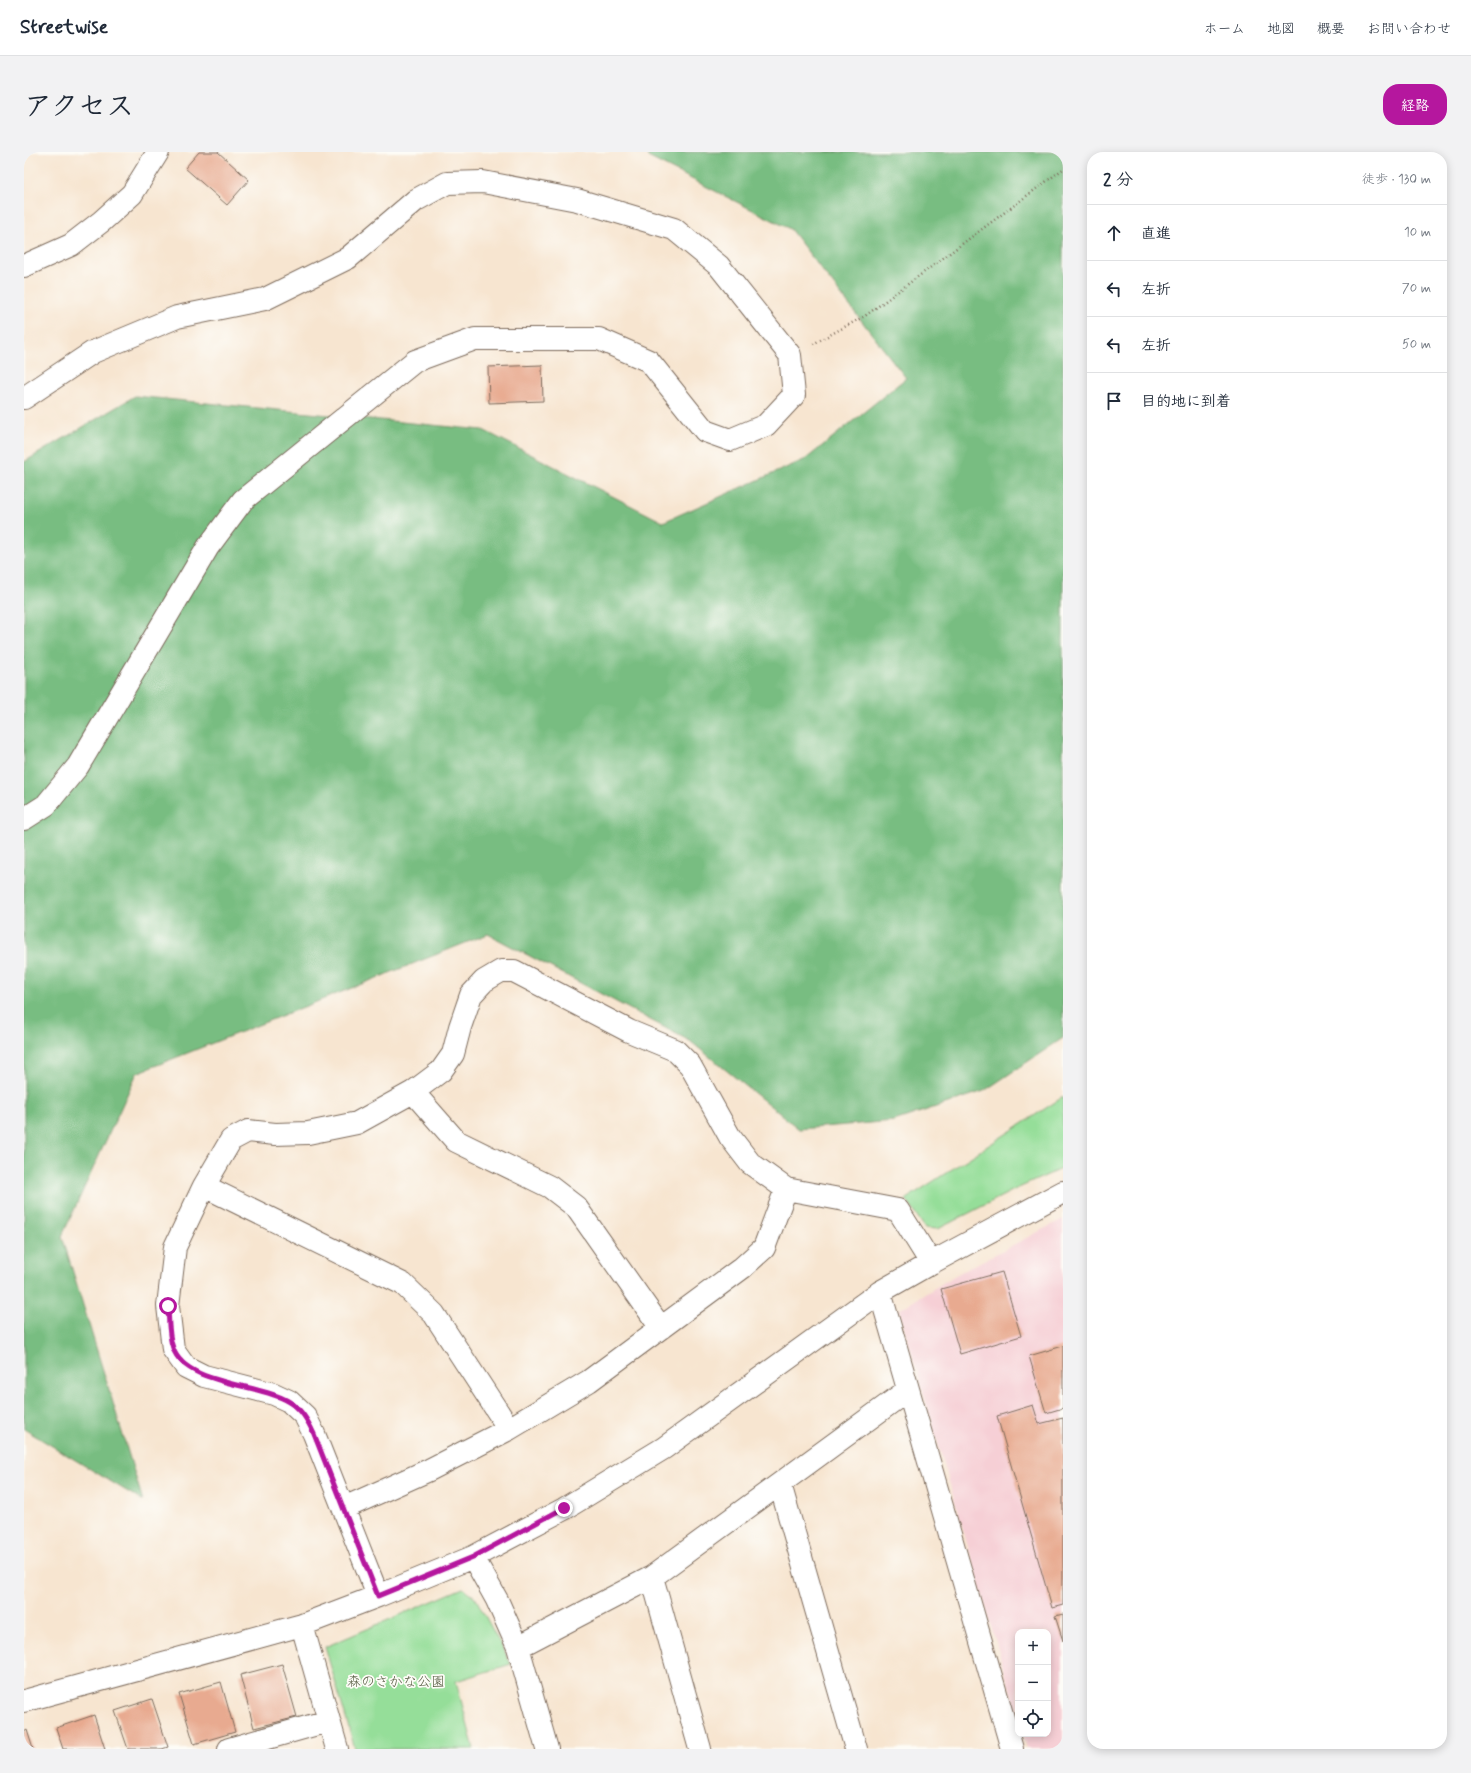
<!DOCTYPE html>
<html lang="ja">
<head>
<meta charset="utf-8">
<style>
  :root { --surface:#fff; --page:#f2f2f3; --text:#1f2937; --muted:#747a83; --line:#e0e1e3; --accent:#b5179e }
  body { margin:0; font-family:Mynerve,"Klee One",sans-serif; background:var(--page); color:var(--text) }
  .controls { position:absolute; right:12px; bottom:12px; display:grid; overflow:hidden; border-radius:8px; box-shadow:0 2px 10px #0003 }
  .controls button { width:36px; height:36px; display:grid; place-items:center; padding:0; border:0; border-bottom:1px solid var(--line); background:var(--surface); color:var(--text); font:20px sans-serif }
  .stop { position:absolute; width:12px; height:12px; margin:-9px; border:3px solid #b5179e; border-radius:50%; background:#fff }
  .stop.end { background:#b5179e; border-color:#fff; box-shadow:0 1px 4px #0008 }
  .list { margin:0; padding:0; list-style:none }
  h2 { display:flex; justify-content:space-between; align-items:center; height:52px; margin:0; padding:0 16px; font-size:17px }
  h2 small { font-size:13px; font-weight:400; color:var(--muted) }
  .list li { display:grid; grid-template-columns:26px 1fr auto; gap:12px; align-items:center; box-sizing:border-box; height:56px; padding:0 16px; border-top:1px solid var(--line) }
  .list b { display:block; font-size:15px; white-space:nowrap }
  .list em { font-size:13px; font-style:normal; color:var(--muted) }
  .icon { flex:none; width:22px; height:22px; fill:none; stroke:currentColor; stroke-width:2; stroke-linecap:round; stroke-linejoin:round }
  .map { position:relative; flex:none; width:1039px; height:1597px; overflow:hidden; border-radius:16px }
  header { display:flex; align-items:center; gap:24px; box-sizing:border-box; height:56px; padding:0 20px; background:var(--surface); border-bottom:1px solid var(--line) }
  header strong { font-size:19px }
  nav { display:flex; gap:22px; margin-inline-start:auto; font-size:14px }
  .intro { display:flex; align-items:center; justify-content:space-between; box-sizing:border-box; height:96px; padding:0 24px }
  h1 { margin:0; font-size:28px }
  .button { padding:10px 18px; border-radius:16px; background:var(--accent); color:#fff; font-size:14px; font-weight:700 }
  main { display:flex; gap:24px; padding:0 24px }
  aside { flex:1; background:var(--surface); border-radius:16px; box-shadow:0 2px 10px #0003 }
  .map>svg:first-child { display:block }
  .built { fill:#f6cfd5 }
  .green { fill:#95de99; stroke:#68845c }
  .forest { fill:#78bd81; stroke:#5a7450 }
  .building { fill:#e8aa90 }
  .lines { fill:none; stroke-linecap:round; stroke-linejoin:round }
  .minor-casing { stroke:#7d6b5c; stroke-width:24 }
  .major-casing { stroke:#7d6b5c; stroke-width:24 }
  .path { stroke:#7d6b5c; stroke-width:2.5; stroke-dasharray:1 3; stroke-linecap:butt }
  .minor { stroke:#fff; stroke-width:22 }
  .major { stroke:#fff; stroke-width:22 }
  .route { stroke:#b5179e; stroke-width:5 }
  .labels { text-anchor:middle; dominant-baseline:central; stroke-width:3.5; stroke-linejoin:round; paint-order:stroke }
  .park-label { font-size:14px; fill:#52573d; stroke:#fdfcf7 }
</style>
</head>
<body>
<header>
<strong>Streetwise</strong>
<nav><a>ホーム</a><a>地図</a><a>概要</a><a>お問い合わせ</a></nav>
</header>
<div class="intro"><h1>アクセス</h1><a class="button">経路</a></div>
<main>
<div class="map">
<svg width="1039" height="1597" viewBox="0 0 1039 1597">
  <rect width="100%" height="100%" fill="#fdfcf7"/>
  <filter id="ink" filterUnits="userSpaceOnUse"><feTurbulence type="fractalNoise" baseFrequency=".025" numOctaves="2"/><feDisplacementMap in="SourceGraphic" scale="8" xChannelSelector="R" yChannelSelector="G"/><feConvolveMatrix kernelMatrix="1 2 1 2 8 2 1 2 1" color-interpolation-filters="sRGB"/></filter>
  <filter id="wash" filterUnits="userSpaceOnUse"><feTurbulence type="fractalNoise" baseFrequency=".012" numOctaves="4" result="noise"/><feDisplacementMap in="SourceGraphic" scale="16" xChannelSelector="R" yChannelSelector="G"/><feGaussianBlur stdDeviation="0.9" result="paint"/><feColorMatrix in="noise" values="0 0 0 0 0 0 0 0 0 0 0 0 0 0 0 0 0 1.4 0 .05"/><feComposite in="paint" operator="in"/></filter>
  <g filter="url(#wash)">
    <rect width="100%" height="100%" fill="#f7e5d0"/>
    <path class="built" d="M1039 1067V1597H1003L999 1582H1024V1480H994V1566L875 1158 935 1121Z"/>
    <path class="green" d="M1039 945V1016L990 1038 914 1077 901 1076 882 1047Z
      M439 1436 451 1445 487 1512 432 1529 450 1597H331L301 1495Z"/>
    <path class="forest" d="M623 0H1039V886L960 939 870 969 775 977 666 889 464 782 113 921 38 1084 119 1349 0 1277V310L111 244 459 278 639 370 782 307 882 226 766 77 624 5Z"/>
    <g id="blocks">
      <path class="building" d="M175 0H194L225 28 203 53 161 16Z
        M518 213 519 249 465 251 464 215Z
        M978 1120 997 1184 936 1202 917 1137Z
        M1039 1194V1256L1022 1261 1005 1204Z
        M1009 1253 1015 1272 1039 1266V1453L1028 1456 973 1264Z
        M1039 1462V1489L1031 1464Z
        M258 1512 273 1565 230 1576 216 1523Z
        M197 1530 211 1580 170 1592 155 1542Z
        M128 1547 144 1595 138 1597H104L91 1559Z
        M70 1563 81 1597H39L32 1576Z
        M3 1578 9 1597H0V1580Z"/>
    </g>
  </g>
  <g filter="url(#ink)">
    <use href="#blocks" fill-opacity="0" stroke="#7d6b5c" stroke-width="1"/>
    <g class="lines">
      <g class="minor-casing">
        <path id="minor" d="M0 246 69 200 153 165 241 147 324 106 392 48 423 31 459 30 553 48 650 77 695 114 766 203 770 243 742 273 706 288 681 279 625 209 575 187H451L391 209 219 348 184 395 54 614 22 653 0 667
          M389 940 432 989 526 1035 552 1055 637 1176
          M180 1034 379 1132 410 1162 485 1277
          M856 1140 988 1597
          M756 1332 832 1597
          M320 1356 405 1318 485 1277 565 1229 718 1116 740 1096 762 1037
          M449 1405 473 1448 494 1495 523 1597
          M628 1425 676 1597
          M354 1444 290 1282 281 1264 265 1249 250 1242 180 1224 162 1215 149 1197 144 1154 151 1095 180 1034 207 988 224 979 251 982 284 981 333 971 389 940 417 919 429 902 436 875 447 843 460 829 477 819H490L605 879 651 898 666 913 706 985 726 1011 762 1037 874 1058 907 1111
          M278 1473 313 1597
          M494 1495 628 1425 884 1238
          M0 1549 278 1473 354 1444 449 1405 540 1357 640 1296 856 1140 907 1111 1039 1040
          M205 1597 304 1569"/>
      </g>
      <g class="major-casing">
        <path id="major" d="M0 114 47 93 78 69 108 42 134 0"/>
      </g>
      <path class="path" d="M789 192 841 164 1039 17"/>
      <use href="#minor" class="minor"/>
      <use href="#major" class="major"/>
    </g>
  </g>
  <g class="lines" filter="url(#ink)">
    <path class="route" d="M144 1154C145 1168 144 1183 149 1196 161 1233 234 1231 264 1249 277 1256 284 1269 290 1282L354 1444 449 1405 540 1356"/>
  </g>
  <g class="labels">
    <g class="park-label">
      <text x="372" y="1530">森のさかな公園</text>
    </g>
  </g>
</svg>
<div class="controls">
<button>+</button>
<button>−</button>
<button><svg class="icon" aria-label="locate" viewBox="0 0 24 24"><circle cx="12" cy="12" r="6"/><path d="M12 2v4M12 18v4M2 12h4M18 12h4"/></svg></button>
</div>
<div class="stop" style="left:144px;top:1154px"></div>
<div class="stop end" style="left:540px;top:1356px"></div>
</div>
<aside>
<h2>2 分<small>徒歩 · 130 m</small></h2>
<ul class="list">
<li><svg class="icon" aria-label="ahead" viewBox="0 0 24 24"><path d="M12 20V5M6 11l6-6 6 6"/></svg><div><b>直進</b></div><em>10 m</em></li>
<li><svg class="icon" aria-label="left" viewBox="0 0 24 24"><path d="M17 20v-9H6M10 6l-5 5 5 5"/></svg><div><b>左折</b></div><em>70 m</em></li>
<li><svg class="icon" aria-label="left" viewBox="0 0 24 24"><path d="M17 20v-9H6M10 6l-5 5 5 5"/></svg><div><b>左折</b></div><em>50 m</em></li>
<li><svg class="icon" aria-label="arrive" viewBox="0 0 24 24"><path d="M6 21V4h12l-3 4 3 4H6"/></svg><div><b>目的地に到着</b></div></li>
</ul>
</aside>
</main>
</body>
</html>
